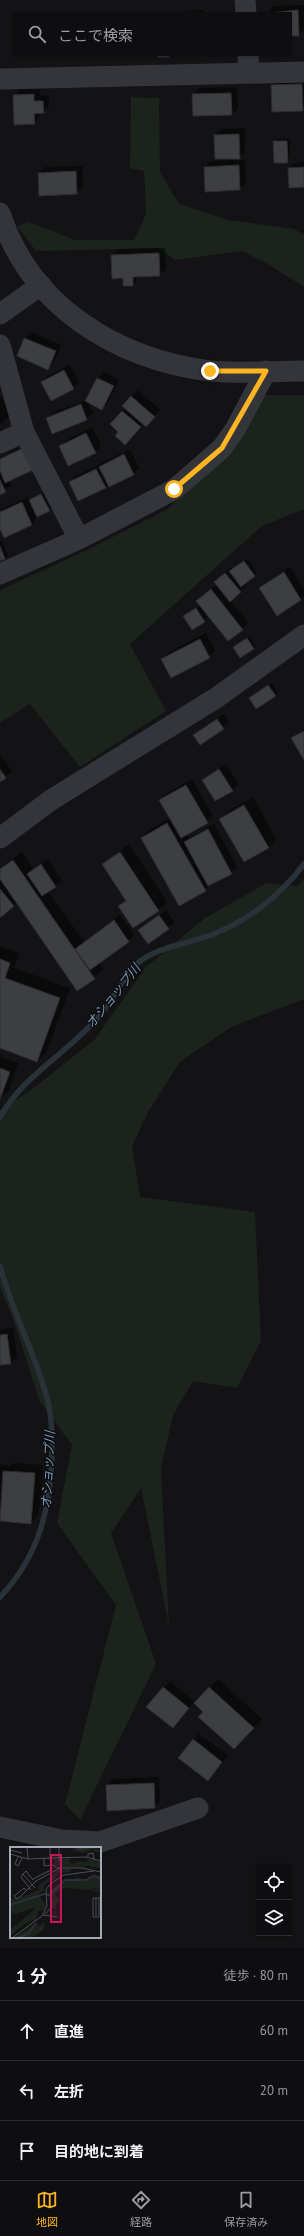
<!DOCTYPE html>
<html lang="ja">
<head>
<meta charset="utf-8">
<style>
  :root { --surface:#0e0e10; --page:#171719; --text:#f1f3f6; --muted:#9b9c9f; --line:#2e2e30; --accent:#feb522 }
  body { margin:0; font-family:"PT Sans","Noto Sans JP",sans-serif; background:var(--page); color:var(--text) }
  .controls { position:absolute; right:12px; bottom:12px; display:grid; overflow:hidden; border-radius:0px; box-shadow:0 1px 3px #0004 }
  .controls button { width:36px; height:36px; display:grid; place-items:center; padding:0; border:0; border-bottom:1px solid var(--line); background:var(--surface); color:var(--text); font:20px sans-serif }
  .stop { position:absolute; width:12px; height:12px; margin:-9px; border:3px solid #feb522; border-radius:50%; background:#fff }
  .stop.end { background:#feb522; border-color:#fff; box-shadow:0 1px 4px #0008 }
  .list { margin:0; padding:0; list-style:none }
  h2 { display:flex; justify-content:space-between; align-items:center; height:52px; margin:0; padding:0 16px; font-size:17px }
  h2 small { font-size:13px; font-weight:400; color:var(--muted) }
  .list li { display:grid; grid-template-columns:26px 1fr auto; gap:12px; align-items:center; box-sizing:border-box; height:60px; padding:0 16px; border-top:1px solid var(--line) }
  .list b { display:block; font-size:15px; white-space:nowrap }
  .list em { font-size:13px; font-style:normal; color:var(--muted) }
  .icon { flex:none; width:22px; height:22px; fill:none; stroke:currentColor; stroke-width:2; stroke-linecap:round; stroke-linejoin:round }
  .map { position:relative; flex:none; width:304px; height:1948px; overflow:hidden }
  .search { position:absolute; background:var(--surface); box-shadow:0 1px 3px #0004; left:12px; right:12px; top:12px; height:44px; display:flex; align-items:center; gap:10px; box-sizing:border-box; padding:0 14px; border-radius:0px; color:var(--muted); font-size:15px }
  .sheet { height:232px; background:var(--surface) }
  nav { display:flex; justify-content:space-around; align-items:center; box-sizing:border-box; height:56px; border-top:1px solid var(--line); background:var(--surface); font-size:11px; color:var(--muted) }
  nav a { display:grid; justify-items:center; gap:2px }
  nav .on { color:var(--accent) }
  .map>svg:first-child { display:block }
  .green { fill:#1b231c }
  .shadow { fill:#0007 }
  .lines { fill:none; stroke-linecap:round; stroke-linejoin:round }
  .stream { stroke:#293239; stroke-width:5.5 }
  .building { fill:#3d3e42; stroke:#2d2d31 }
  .minor { stroke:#34353a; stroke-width:21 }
  .route { stroke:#feb522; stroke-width:5 }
  .labels { text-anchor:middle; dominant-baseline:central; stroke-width:3; stroke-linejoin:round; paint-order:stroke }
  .water-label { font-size:13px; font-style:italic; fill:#7898b4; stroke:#0e0e10 }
  .inset-river { fill:none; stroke:#293239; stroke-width:2 }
  .inset-road { fill:none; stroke:#4d4f55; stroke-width:1 }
  .view { fill:#c2185b; fill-opacity:0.15; stroke:#c2185b; stroke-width:2 }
  .inset-edge { fill:none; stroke:#a4a9b6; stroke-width:2 }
</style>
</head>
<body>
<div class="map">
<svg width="304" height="1948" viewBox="0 0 304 1948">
  <rect width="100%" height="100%" fill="#131315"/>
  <path class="green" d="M131 97 159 98 160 172 179 204 228 220 294 229 304 235V287L268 264 242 251 175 260 159 248 36 251 17 226 29 222 75 240H134L146 214 144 171 130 168Z
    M264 395H304V509L262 526 130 644 166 711 80 767 30 704 0 723V590L87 550 166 510 225 455Z
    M304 879V999L231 1027 180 1062 148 1112 132 1146 140 1197 255 1212 261 1341 237 1388 193 1381 173 1415 161 1469 169 1626 141 1488 111 1533 156 1664 80 1820 65 1804 116 1605 57 1523 72 1445 39 1400 14 1321 0 1288V1110L34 1088 95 1039 146 967 205 918 267 883 298 886Z"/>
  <path class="shadow" d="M304 5V30L299 35H291V13H268L274 6Z
    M203 10V13H178L179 12Z
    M304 79V108L302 110 272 86 278 80Z
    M237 87 238 108 232 114 193 95 199 88Z
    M20 89H40V96L49 95V106L43 112H40V117L34 123 14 95Z
    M245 128V152L239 158 215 135 221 129Z
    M290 138V159L287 162 274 142 277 139Z
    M245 160 246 183 240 189 205 167 211 161Z
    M304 162V186L289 169 295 163Z
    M82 166 83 187 76 194 39 173 45 167Z
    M165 248 166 269 160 275 139 276 133 285 124 277 112 255 118 249Z
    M31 332 61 345 54 362 48 368 25 338Z
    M70 365 79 382 73 388 42 382 48 376Z
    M104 372 119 380 108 403 102 409 88 402 93 413 87 419 53 433 47 418 53 412 87 400 98 378Z
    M138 390 160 410 152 419 144 424 131 438 111 424 126 408 123 406Z
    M0 397H2L9 417 0 424Z
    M93 427 101 446 95 452 60 446 66 440Z
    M29 443 9 480 12 485 0 494V458Z
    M130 449 139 468 133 474 109 484 105 487 70 482 76 476Z
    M44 492 52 508 37 516 32 524 5 536 0 526V510L28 497 30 501Z
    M2 541 8 555 0 560V542Z
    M247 559 257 573 244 583 247 585 230 600 248 623 228 640 201 606 207 618 204 621 187 614 201 605 203 595 217 585 215 582 221 576 231 567 233 569Z
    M290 567 304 589V596L277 614 260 588Z
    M206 633 215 651 209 657 162 659 168 653Z
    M250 636 256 646 253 649 234 647Z
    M272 683 278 693 275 696 253 695Z
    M224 714 229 722 223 728 194 735Z
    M304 729V758L293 738Z
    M0 755 12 771 0 781Z
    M226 764 238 784 232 790 203 780Z
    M192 779 213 816 207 822 187 834 189 838 214 824 237 867 231 873 213 882 205 890 142 838 150 829 171 818 160 800 166 794Z
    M253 797 276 839 268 848 221 819 229 811Z
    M129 844 167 902 158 910 133 927 119 907 127 899 103 864Z
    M22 852 33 869 47 859 62 880 48 891 84 942 120 915 135 935 98 963 103 970 78 990 17 902 0 917V869Z
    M166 910 175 922 148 942 140 930Z
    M0 946 19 953 14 968 70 988 47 1051 37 1061 0 1047Z
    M0 1057 18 1063 9 1090 0 1098Z
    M13 1328 17 1357 11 1363 0 1364V1330Z
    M13 1463 43 1465 39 1514 31 1523 0 1521V1464L8 1465V1468Z
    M218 1679 262 1719 243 1740 194 1702 173 1727 148 1707 170 1681 196 1703Z
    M199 1734 228 1755 208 1779 193 1740Z
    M159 1777 160 1801 154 1807 107 1785 113 1779Z"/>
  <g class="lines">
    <path class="stream" d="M0 1117C25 1073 70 1052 101 1014 116 997 124 972 143 959 163 946 190 943 211 935 248 921 281 895 304 864
      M0 1266C12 1311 35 1353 47 1398 52 1416 52 1434 52 1452 51 1508 39 1556 0 1597"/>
  </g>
  <path class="building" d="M298 10 299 36H291V13H267Z
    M158 55H169V57H158Z
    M302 84 303 111 272 112 271 85Z
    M231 93 232 115 193 116 192 94Z
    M34 94V101H43L44 113 34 114 35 124 14 125 13 95Z
    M239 134 240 159H215L214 135Z
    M273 141H287L288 163H274Z
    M239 165 240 190 205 192 204 167Z
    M304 167V187L289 188 288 168Z
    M76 171 77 194 39 196 38 173Z
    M159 253 160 276 133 277V286H123V278L112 279 111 255Z
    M24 338 56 351 48 370 17 356Z
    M64 370 74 389 51 401 41 382Z
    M97 378 114 386 102 410 85 401Z
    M131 396 155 417 146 427 122 406Z
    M81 404 87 420 52 434 46 418Z
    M122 411 141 427 125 445 115 436 118 432 110 424Z
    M86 433 96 453 68 466 59 446Z
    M23 448 33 470 5 483 0 471V459Z
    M124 454 134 475 109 487 99 467Z
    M96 469 106 488 78 501 69 482Z
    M0 480 6 492 0 495Z
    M41 494 50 511 37 517 29 500Z
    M22 502 32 525 4 538 0 529V512Z
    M0 546 5 559 0 561Z
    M244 561 255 576 241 587 229 571Z
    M284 572 301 600 277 616 259 588Z
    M225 573 241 592 230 602 214 582Z
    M211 589 243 630 228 641 196 601Z
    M196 608 205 622 192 630 183 616Z
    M247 638 254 649 240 658 233 647Z
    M200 639 210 658 171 678 161 659Z
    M268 685 276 696 256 709 249 698Z
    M217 719 224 729 200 745 193 735Z
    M304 731V760L291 738Z
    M0 769 6 778 0 782Z
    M219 769 233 791 215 801 202 780Z
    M186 785 208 823 181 838 159 800Z
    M244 805 269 848 244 862 219 819Z
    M167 823 206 891 179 906 141 838Z
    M208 829 232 874 208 886 184 842Z
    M120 852 159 911 133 928 118 906 126 901 102 864Z
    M13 860 95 979 77 991 0 879V869Z
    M41 864 56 887 42 896 27 874Z
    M0 889 14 906 0 918Z
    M159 915 169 929 148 944 138 930Z
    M114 920 129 942 90 970 75 949Z
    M0 959 10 963 5 978 60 998 37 1062 0 1048Z
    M0 1068 10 1072 0 1099Z
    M7 1334 11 1364 0 1365V1335Z
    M3 1471 35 1473 31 1524 0 1521Z
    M163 1687 189 1708 173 1728 146 1707Z
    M209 1687 254 1728 234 1749 198 1717 203 1712 194 1703Z
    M193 1739 222 1762 208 1781 178 1758Z
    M154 1783 155 1808 107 1811 106 1785Z"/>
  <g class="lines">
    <path class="minor" d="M245 0 246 13
      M248 55 249 73
      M0 79 304 72
      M0 213C30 306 116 359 210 371 240 374 273 371 304 371
      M0 314 41 285
      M0 345 24 432 79 539
      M0 443 24 432
      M0 574 79 539 175 489 222 448 236 428 266 371
      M0 838 51 800 216 698 304 635
      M0 1827 62 1840 100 1842 198 1808"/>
  </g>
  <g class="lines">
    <path class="route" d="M174 489 222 448 266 371H210"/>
  </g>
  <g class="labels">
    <g class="water-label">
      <text transform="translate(113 996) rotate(-51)">オショップ川</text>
      <text transform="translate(48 1470) rotate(-87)">オショップ川</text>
    </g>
  </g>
  <g transform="translate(10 1847)">
    <rect width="91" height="91" fill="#131315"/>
    <path d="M63 0H86L91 5H85L84 2 74 6 68 5 63 4ZM45 11 51 16V12L59 11 62 18 68 14 76 15 79 12 91 15V21L80 20 79 18 74 20H53L42 17 45 16ZM50 22H61V25L50 26 45 30 46 32 38 35 33 40 35 43 28 47 36 59 35 63 28 64 26 73 16 76 0 89V83L24 63 23 61 6 67 0 64V50L4 53 29 43 28 39ZM91 26V48L89 49 90 44 82 45 89 40 81 43 54 41 47 45 45 49 49 50 50 54 46 57V64L44 61 46 65 43 71 45 63 37 47 62 31 63 34 66 30 77 34 84 27 89 30ZM35 75 33 83 22 91H4L26 76 28 79Z" fill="#1b231c"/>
    <path class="inset-river" d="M65 0 70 2 82 0M0 58 34 47 40 48M35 67 42 60 41 46 55 33H76L83 29 91 31M7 91 18 87 26 76"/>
    <path class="inset-road" d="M17 0 18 12M40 0V11L76 10 91 14M49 1V14M0 3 12 6M0 7 18 12 40 11 41 17 48 21H72L91 25M8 10 5 17 8 19 12 11M78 10V7L83 6 84 13M34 11V19L42 18M13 27 11 30 21 43M13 27 25 41M13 27 16 24 23 33M23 32 41 23M16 43 14 41 4 49 6 52 10 50 26 34 50 21M86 51V69M89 51V70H83V51H91M33 68 47 70M2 91 32 69 37 59 36 43 40 37 54 28 84 24"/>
    <path class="view" d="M41 8H51V75H41Z"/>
    <rect width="91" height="91" class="inset-edge"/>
  </g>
</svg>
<div class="controls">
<button><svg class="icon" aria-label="locate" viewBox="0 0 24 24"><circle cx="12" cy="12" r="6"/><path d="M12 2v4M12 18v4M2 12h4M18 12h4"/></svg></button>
<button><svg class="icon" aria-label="layers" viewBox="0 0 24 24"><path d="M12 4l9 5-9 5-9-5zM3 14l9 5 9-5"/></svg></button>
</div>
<div class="stop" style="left:174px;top:489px"></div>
<div class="stop end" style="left:210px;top:371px"></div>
<div class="search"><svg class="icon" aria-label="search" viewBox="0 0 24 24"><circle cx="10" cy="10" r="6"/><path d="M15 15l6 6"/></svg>ここで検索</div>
</div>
<section class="sheet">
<h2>1 分<small>徒歩 · 80 m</small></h2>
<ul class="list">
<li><svg class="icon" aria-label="ahead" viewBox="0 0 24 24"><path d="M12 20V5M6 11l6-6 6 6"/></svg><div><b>直進</b></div><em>60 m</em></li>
<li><svg class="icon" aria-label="left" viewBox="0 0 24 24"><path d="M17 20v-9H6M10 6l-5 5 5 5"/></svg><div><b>左折</b></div><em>20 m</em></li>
<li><svg class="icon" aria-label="arrive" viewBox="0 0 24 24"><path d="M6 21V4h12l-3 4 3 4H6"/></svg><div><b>目的地に到着</b></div></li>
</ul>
</section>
<nav>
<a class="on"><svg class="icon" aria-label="map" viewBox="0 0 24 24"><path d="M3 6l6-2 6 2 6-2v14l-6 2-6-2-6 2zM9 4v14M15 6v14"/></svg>地図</a>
<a><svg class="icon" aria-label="directions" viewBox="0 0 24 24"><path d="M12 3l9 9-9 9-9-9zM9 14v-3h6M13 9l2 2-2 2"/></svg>経路</a>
<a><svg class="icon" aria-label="saved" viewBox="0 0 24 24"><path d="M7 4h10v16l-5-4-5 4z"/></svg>保存済み</a>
</nav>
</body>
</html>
